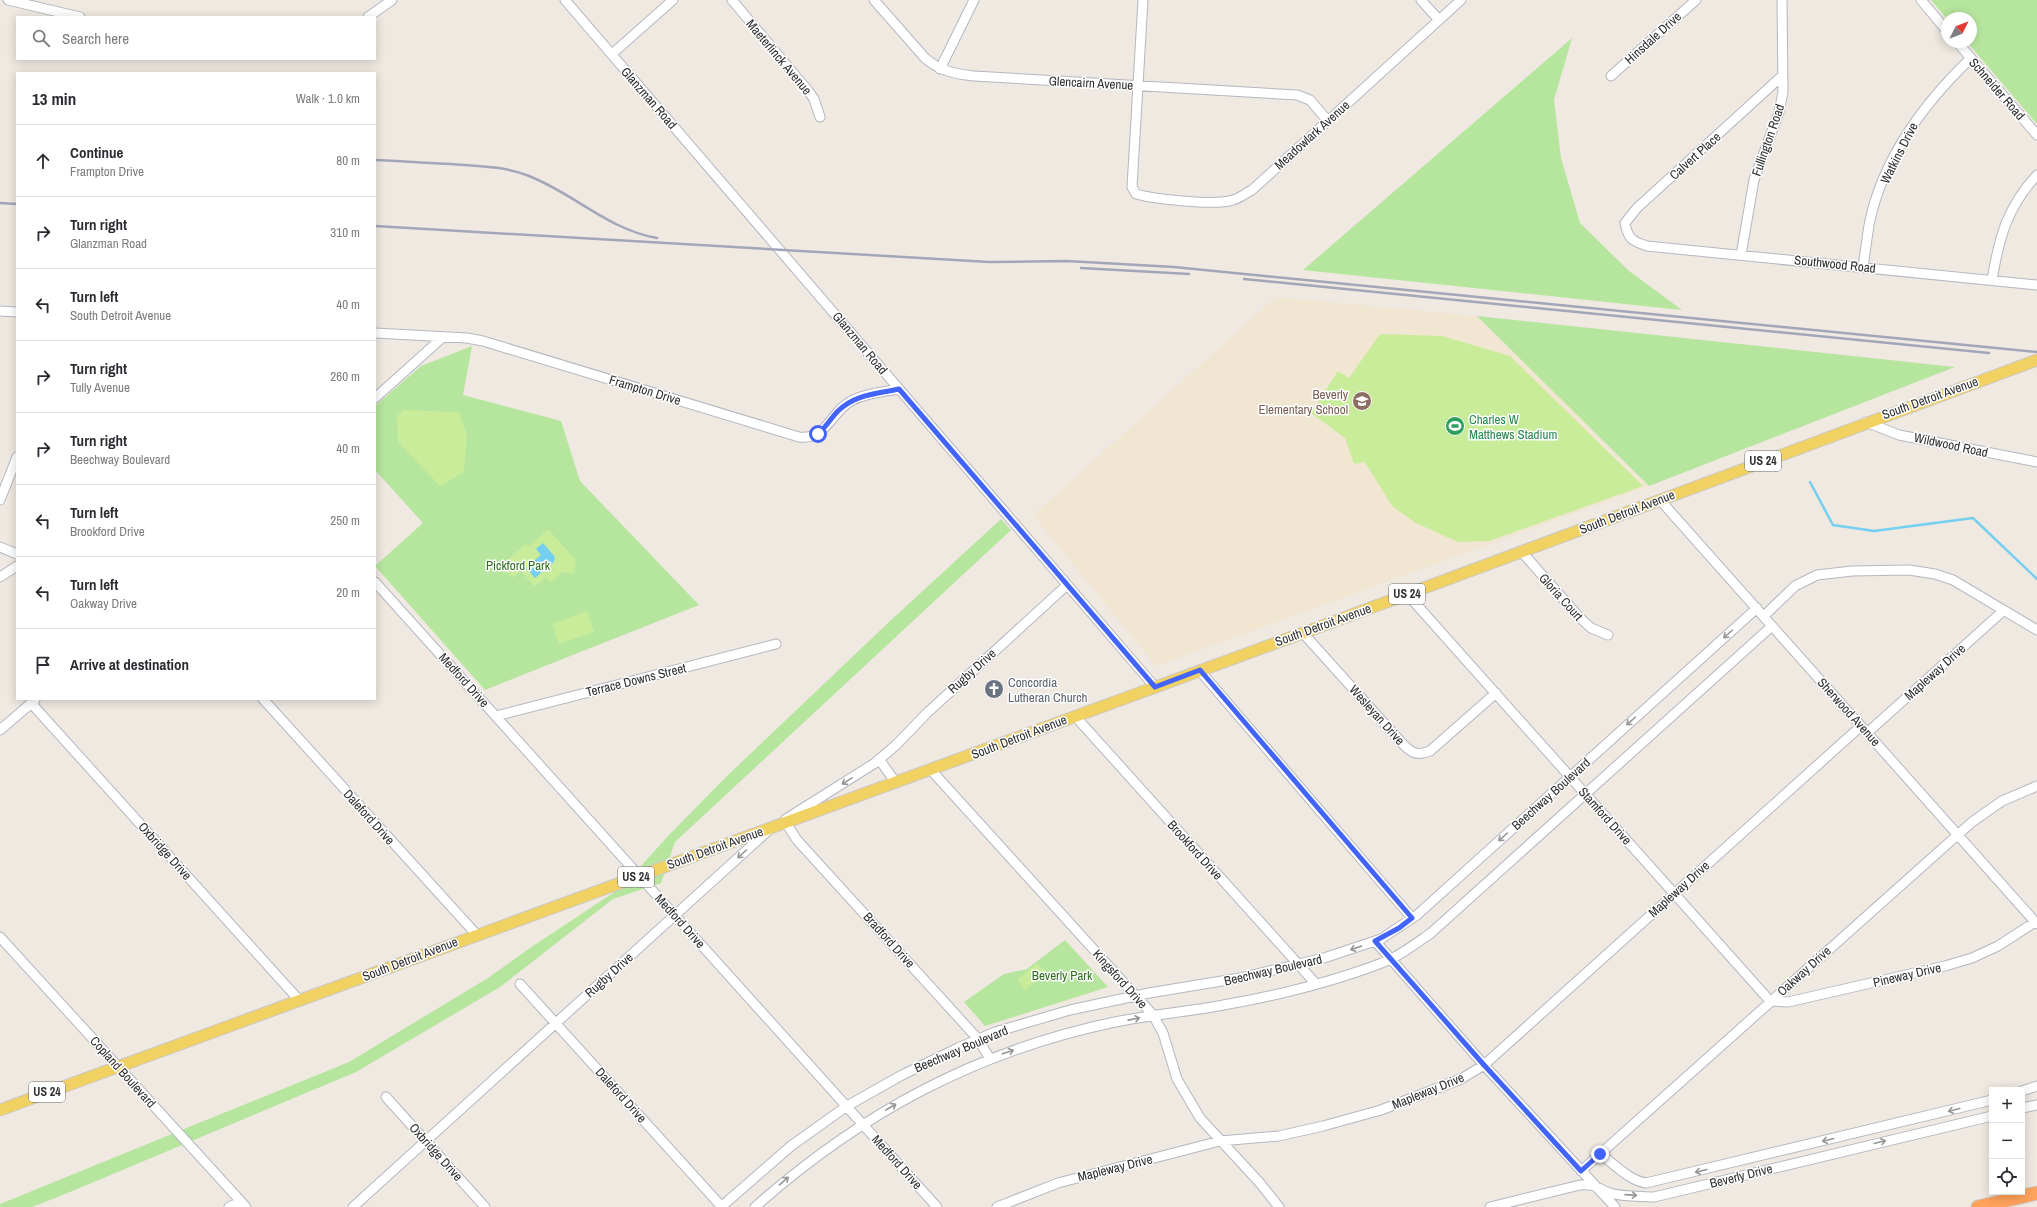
<!DOCTYPE html>
<html lang="en">
<head>
<meta charset="utf-8">
<style>
  :root { --surface:#fff; --page:#f7f7f7; --text:#2b2b33; --muted:#7c7c81; --line:#e1e1e2 }
  body { margin:0; font-family:"Archivo Narrow",sans-serif; background:var(--page); color:var(--text) }
  .controls { position:absolute; right:12px; bottom:12px; display:grid; overflow:hidden; border-radius:0px; box-shadow:0 2px 10px #0003 }
  .controls button { width:36px; height:36px; display:grid; place-items:center; padding:0; border:0; border-bottom:1px solid var(--line); background:var(--surface); color:var(--text); font:20px sans-serif }
  .compass { position:absolute; left:1941px; top:12px; width:36px; height:36px; border-radius:50%; background:var(--surface); box-shadow:0 2px 10px #0003; rotate:48deg }
  .stop { position:absolute; width:12px; height:12px; margin:-9px; border:3px solid #4264fb; border-radius:50%; background:#fff }
  .stop.end { background:#4264fb; border-color:#fff; box-shadow:0 1px 4px #0008 }
  .list { margin:0; padding:0; list-style:none }
  h2 { display:flex; justify-content:space-between; align-items:center; height:52px; margin:0; padding:0 16px; font-size:17px }
  h2 small { font-size:13px; font-weight:400; color:var(--muted) }
  .list li { display:grid; grid-template-columns:26px 1fr auto; gap:12px; align-items:center; box-sizing:border-box; height:72px; padding:0 16px; border-top:1px solid var(--line) }
  .list b { display:block; font-size:15px; white-space:nowrap }
  .list p { margin:0; font-size:13px; white-space:nowrap; color:var(--muted) }
  .list em { font-size:13px; font-style:normal; color:var(--muted) }
  .icon { flex:none; width:22px; height:22px; fill:none; stroke:currentColor; stroke-width:2; stroke-linecap:round; stroke-linejoin:round }
  .map { position:relative; flex:none; width:2037px; height:1207px; overflow:hidden }
  .search { position:absolute; background:var(--surface); box-shadow:0 2px 10px #0003; left:16px; top:16px; width:360px; height:44px; display:flex; align-items:center; gap:10px; box-sizing:border-box; padding:0 14px; border-radius:0px; color:var(--muted); font-size:15px }
  .panel { position:absolute; background:var(--surface); box-shadow:0 2px 10px #0003; left:16px; top:72px; width:360px; height:628px; border-radius:0px }
  .map>svg:first-child { display:block }
  .education { fill:#f0e6d1 }
  .green { fill:#b6e59e }
  .pitch { fill:#c9ec9a }
  .water { fill:#75cff0 }
  .lines { fill:none; stroke-linecap:round; stroke-linejoin:round }
  .stream { stroke:#75cff0; stroke-width:2.5 }
  .minor-casing { stroke:#b4b7c1; stroke-width:11 }
  .major-casing { stroke:#c9c9c9; stroke-width:13 }
  .highway-casing { stroke:#c9c9c9; stroke-width:15 }
  .minor { stroke:#fff; stroke-width:9 }
  .major { stroke:#f2d163; stroke-width:11 }
  .highway { stroke:#ffa35c; stroke-width:13 }
  .rail { stroke:#a3a6b8; stroke-width:2.5 }
  .oneway { stroke:#969696 }
  .route { stroke:#4264fb; stroke-width:5 }
  .labels { text-anchor:middle; dominant-baseline:central; stroke-width:3; stroke-linejoin:round; paint-order:stroke }
  .shield { fill:#fff; stroke:#6d6d6d; stroke-width:1 }
  .shield-label { font-size:12px; font-weight:bold; fill:#2e2e2e }
  .street-label { font-size:13px; fill:#2e2e2e; stroke:#fff }
  .education-label { font-size:13px; fill:#785e54; stroke:#fff; text-anchor:end }
  .leisure-label { font-size:13px; fill:#27864d; stroke:#fff; text-anchor:start }
  .park-label { font-size:13px; fill:#2c6e1b; stroke:#fff }
  .worship-label { font-size:13px; fill:#5b616d; stroke:#fff; text-anchor:start }
</style>
</head>
<body>
<div class="map">
<svg width="2037" height="1207" viewBox="0 0 2037 1207">
  <rect width="100%" height="100%" fill="#efe9e1"/>
  <path class="education" d="M1276 297 1477 316 1649 486 1156 666 1033 515Z"/>
  <path class="green" d="M1931 0H2037V124L1967 42H1971V18L1947 19Z
    M1572 38 1554 100 1561 158 1580 223 1629 271 1682 310 1303 270Z
    M1477 316 1955 367 1649 486Z
    M472 346 463 395 561 421 580 481 699 605 485 690 375 566 423 523 375 470V406L421 366Z
    M1001 519 1011 530 675 842 661 883 613 899 500 987 356 1072 58 1197 32 1207H0V1204L349 1062 488 978 527 950 622 887 669 835 726 777 889 622Z
    M1065 940 1108 987 985 1026 964 1002 1004 974 1027 969Z"/>
  <path class="pitch" d="M1380 334 1442 336 1510 356 1643 486 1489 541 1458 542 1416 523 1392 506 1365 462 1354 464 1345 438 1311 413 1338 371 1349 378Z
    M403 410 459 412 467 435 464 472 440 486 398 442 397 416Z
    M548 529 576 560 574 574 562 572 551 582 546 577 535 587 521 571 512 578 503 567 504 563 526 544 528 547Z
    M587 611 594 632 559 644 552 624Z
    M1037 963 1046 973 1025 990 1017 980Z"/>
  <path class="water" d="M543 543 555 557 554 562 535 578 526 568 541 555 536 549Z"/>
  <g class="lines">
    <path class="stream" d="M1810 482 1833 525 1874 531 1973 518 2037 579"/>
    <g class="minor-casing">
      <path id="minor" d="M8 0 80 17
        M565 0 1155 687
        M732 0 809 92 814 99 820 117
        M874 0 925 58C940 71 955 74 974 76L1297 95 1310 100 1328 121
        M1143 0 1132 187 1136 194C1154 199 1215 206 1233 200 1240 198 1246 193 1252 190L1461 0
        M1421 0 1439 20
        M1921 0 1947 31
        M368 17 392 0
        M1957 42 2037 135
        M612 54 673 0
        M940 69 974 0
        M1783 75 1637 208 1625 223C1628 239 1632 241 1647 246L2037 285
        M1611 76 1696 0
        M1741 255 1754 180 1779 112 1783 92 1782 0
        M1863 267C1865 253 1867 239 1869 225 1882 159 1923 104 1971 58
        M1992 280C1999 238 2007 207 2037 175
        M0 311 17 312
        M375 333 467 338 483 341 799 437C828 440 830 411 853 400 867 393 883 392 899 389
        M375 398 443 337
        M1866 422 1899 435 2037 462
        M0 500 17 457
        M1660 500 2037 924
        M0 547 17 554
        M1521 551 1579 617 1591 628 1608 635
        M0 577 17 566
        M375 582 937 1207
        M1407 594 1770 1001 1788 1002 1945 966 1972 958 1998 946 2035 922
        M1764 616 1795 586 1817 575 1852 571 1909 570 1935 574 1953 580 2037 630
        M1303 633 1400 741C1410 752 1416 757 1430 751L1496 693
        M1200 671 1412 918
        M263 699 476 934
        M31 703 299 1000
        M496 716 776 644
        M1075 716 1316 984
        M0 730 35 700
        M1867 733 2003 611
        M879 759 896 783
        M931 770 1153 1015 1163 1033 1177 1079 1200 1118 1259 1182 1279 1207
        M786 819 875 763 896 745 927 713 1067 585
        M786 823 797 840 978 1039 990 1059
        M0 937 246 1207
        M1375 941 1484 1065 1615 1207
        M520 984 722 1207
        M2022 1091 2037 1086
        M386 1097 485 1207
        M2022 1108 2037 1105
        M1600 1154C1615 1164 1628 1180 1646 1183L1992 1100
        M1581 1171 1972 822 2002 801 2037 786
        M229 1207 241 1202
        M353 1207 770 829
        M721 1207 791 1146 847 1106 902 1075 958 1048 995 1032 1070 1010 1149 993 1240 978 1324 958 1381 939 1417 915 1757 608
        M755 1207C861 1113 976 1051 1115 1022 1150 1015 1184 1012 1218 1006 1259 999 1299 990 1338 978 1356 972 1374 967 1391 959 1405 952 1418 942 1431 933L1772 626
        M997 1207 1058 1183 1220 1141 1279 1136 1323 1126 1381 1110 1461 1079 1484 1065 1861 726
        M1490 1207 1580 1185C1598 1184 1595 1188 1610 1193 1623 1197 1640 1196 1654 1197L1992 1116"/>
    </g>
    <g class="major-casing">
      <path id="major" d="M0 1110 1303 633 2037 360"/>
    </g>
    <g class="highway-casing">
      <path id="highway" d="M1978 1207 2037 1193"/>
    </g>
    <use href="#minor" class="minor"/>
    <use href="#major" class="major"/>
    <use href="#highway" class="highway"/>
    <path class="rail" d="M375 160C400 161 426 163 451 164 477 166 504 166 529 176 573 193 609 230 657 238
      M0 203 17 204
      M375 226 989 262 1067 261 1174 267 2037 352
      M1081 268 1189 274
      M1244 279 1989 353"/>
  </g>
  <defs><path id="oneway-shaft" d="M-6 0H5M1.5-3L5.5 0L1.5 3" fill="none" stroke-width="1.6" stroke-linecap="round" stroke-linejoin="round"/></defs>
  <g class="oneway">
    <use href="#oneway-shaft" transform="translate(1728 634) rotate(138)"/>
    <use href="#oneway-shaft" transform="translate(1631 721) rotate(138)"/>
    <use href="#oneway-shaft" transform="translate(847 781) rotate(148)"/>
    <use href="#oneway-shaft" transform="translate(1503 837) rotate(138)"/>
    <use href="#oneway-shaft" transform="translate(742 854) rotate(138)"/>
    <use href="#oneway-shaft" transform="translate(1356 948) rotate(161)"/>
    <use href="#oneway-shaft" transform="translate(1134 1019) rotate(-11)"/>
    <use href="#oneway-shaft" transform="translate(1008 1052) rotate(-18)"/>
    <use href="#oneway-shaft" transform="translate(891 1107) rotate(-30)"/>
    <use href="#oneway-shaft" transform="translate(1954 1110) rotate(166)"/>
    <use href="#oneway-shaft" transform="translate(1828 1140) rotate(166)"/>
    <use href="#oneway-shaft" transform="translate(1880 1142) rotate(-14)"/>
    <use href="#oneway-shaft" transform="translate(1701 1171) rotate(166)"/>
    <use href="#oneway-shaft" transform="translate(784 1181) rotate(-41)"/>
    <use href="#oneway-shaft" transform="translate(1631 1195) rotate(4)"/>
  </g>
  <g class="lines">
    <path class="route" d="M818 434C826 427 831 418 838 411 855 394 877 394 899 389L1155 687 1200 670 1412 918 1399 928 1375 941 1484 1065 1581 1171 1600 1154"/>
  </g>
  <defs>
    <g id="school-disc" transform="scale(1)"><circle r="9.5" fill="#8d6e63" stroke="#fff"/><path d="M0-5L7-2L0 1L-7-2ZM-4 1L0 2.5L4 1V4Q0 6-4 4Z" fill="#fff"/></g>
    <g id="stadium-disc" transform="scale(1)"><circle r="9.5" fill="#2e9e5b" stroke="#fff"/><path d="M0-5a6.5 5 0 1 0 0 10a6.5 5 0 1 0 0-10ZM-3.5-1.8h7v3.6h-7Z" fill="#fff"/></g>
    <g id="church-disc" transform="scale(1)"><circle r="9.5" fill="#6b7280" stroke="#fff"/><path d="M-1.2-6h2.4v3.5h3.3v2.4h-3.3V6h-2.4V-.1h-3.3v-2.4h3.3Z" fill="#fff"/></g>
  </defs>
  <g fill-rule="evenodd">
    <use href="#school-disc" x="1362" y="401"/>
    <use href="#stadium-disc" x="1455" y="426"/>
    <use href="#church-disc" x="994" y="689"/>
  </g>
  <g class="labels">
    <g class="shield">
      <rect x="1745" y="451" width="36" height="20" rx="3"/>
      <rect x="1389" y="584" width="36" height="20" rx="3"/>
      <rect x="618" y="867" width="36" height="20" rx="3"/>
      <rect x="29" y="1082" width="36" height="20" rx="3"/>
    </g>
    <g class="shield-label">
      <text x="1763" y="461">US 24</text>
      <text x="1407" y="594">US 24</text>
      <text x="636" y="877">US 24</text>
      <text x="47" y="1092">US 24</text>
    </g>
    <g class="street-label">
      <text transform="translate(1653 38) rotate(-42)">Hinsdale Drive</text>
      <text transform="translate(779 57) rotate(50)">Maeterlinck Avenue</text>
      <text transform="translate(1091 83) rotate(3)">Glencairn Avenue</text>
      <text transform="translate(1997 89) rotate(49)">Schneider Road</text>
      <text transform="translate(649 98) rotate(49)">Glanzman Road</text>
      <text transform="translate(1312 135) rotate(-42)">Meadowlark Avenue</text>
      <text transform="translate(1768 140) rotate(-71)">Fullington Road</text>
      <text transform="translate(1899 153) rotate(-63)">Watkins Drive</text>
      <text transform="translate(1695 156) rotate(-42)">Calvert Place</text>
      <text transform="translate(1835 264) rotate(6)">Southwood Road</text>
      <text transform="translate(860 343) rotate(50)">Glanzman Road</text>
      <text transform="translate(645 390) rotate(17)">Frampton Drive</text>
      <text transform="translate(1930 398) rotate(-20)">South Detroit Avenue</text>
      <text transform="translate(1951 445) rotate(12)">Wildwood Road</text>
      <text transform="translate(1627 512) rotate(-21)">South Detroit Avenue</text>
      <text transform="translate(1561 597) rotate(48)">Gloria Court</text>
      <text transform="translate(1323 625) rotate(-20)">South Detroit Avenue</text>
      <text transform="translate(972 671) rotate(-42)">Rugby Drive</text>
      <text transform="translate(1935 672) rotate(-42)">Mapleway Drive</text>
      <text transform="translate(464 680) rotate(48)">Medford Drive</text>
      <text transform="translate(636 680) rotate(-14)">Terrace Downs Street</text>
      <text transform="translate(1849 712) rotate(48)">Sherwood Avenue</text>
      <text transform="translate(1377 715) rotate(48)">Wesleyan Drive</text>
      <text transform="translate(1019 737) rotate(-21)">South Detroit Avenue</text>
      <text transform="translate(1551 794) rotate(-42)">Beechway Boulevard</text>
      <text transform="translate(1605 816) rotate(48)">Stamford Drive</text>
      <text transform="translate(369 817) rotate(48)">Daleford Drive</text>
      <text transform="translate(715 848) rotate(-20)">South Detroit Avenue</text>
      <text transform="translate(1195 850) rotate(48)">Brookford Drive</text>
      <text transform="translate(165 851) rotate(48)">Oxbridge Drive</text>
      <text transform="translate(1679 889) rotate(-42)">Mapleway Drive</text>
      <text transform="translate(680 921) rotate(48)">Medford Drive</text>
      <text transform="translate(889 940) rotate(48)">Bradford Drive</text>
      <text transform="translate(410 959) rotate(-21)">South Detroit Avenue</text>
      <text transform="translate(1273 970) rotate(-13)">Beechway Boulevard</text>
      <text transform="translate(1804 971) rotate(-42)">Oakway Drive</text>
      <text transform="translate(609 975) rotate(-42)">Rugby Drive</text>
      <text transform="translate(1907 975) rotate(-13)">Pineway Drive</text>
      <text transform="translate(1120 979) rotate(48)">Kingsford Drive</text>
      <text transform="translate(961 1049) rotate(-23)">Beechway Boulevard</text>
      <text transform="translate(123 1072) rotate(48)">Copland Boulevard</text>
      <text transform="translate(1428 1091) rotate(-22)">Mapleway Drive</text>
      <text transform="translate(621 1095) rotate(48)">Daleford Drive</text>
      <text transform="translate(436 1152) rotate(48)">Oxbridge Drive</text>
      <text transform="translate(897 1162) rotate(48)">Medford Drive</text>
      <text transform="translate(1115 1168) rotate(-14)">Mapleway Drive</text>
      <text transform="translate(1741 1176) rotate(-14)">Beverly Drive</text>
    </g>
    <g class="education-label">
      <text x="1348" y="394">Beverly<tspan x="1348" dy="15">Elementary School</tspan></text>
    </g>
    <g class="leisure-label">
      <text x="1469" y="419">Charles W<tspan x="1469" dy="15">Matthews Stadium</tspan></text>
    </g>
    <g class="park-label">
      <text x="518" y="565">Pickford Park</text>
      <text x="1062" y="975">Beverly Park</text>
    </g>
    <g class="worship-label">
      <text x="1008" y="682">Concordia<tspan x="1008" dy="15">Lutheran Church</tspan></text>
    </g>
  </g>
</svg>
<div class="controls">
<button>+</button>
<button>−</button>
<button><svg class="icon" aria-label="locate" viewBox="0 0 24 24"><circle cx="12" cy="12" r="6"/><path d="M12 2v4M12 18v4M2 12h4M18 12h4"/></svg></button>
</div>
<svg class="compass" viewBox="-18 -18 36 36"><path d="M0-13l5 13h-10z" fill="#e53935"/><path d="M0 13l5-13h-10z" fill="#7c7c81"/></svg>
<div class="stop" style="left:818px;top:434px"></div>
<div class="stop end" style="left:1600px;top:1154px"></div>
<div class="search"><svg class="icon" aria-label="search" viewBox="0 0 24 24"><circle cx="10" cy="10" r="6"/><path d="M15 15l6 6"/></svg>Search here</div>
<section class="panel">
<h2>13 min<small>Walk · 1.0 km</small></h2>
<ul class="list">
<li><svg class="icon" aria-label="ahead" viewBox="0 0 24 24"><path d="M12 20V5M6 11l6-6 6 6"/></svg><div><b>Continue</b><p>Frampton Drive</p></div><em>80 m</em></li>
<li><svg class="icon" aria-label="right" viewBox="0 0 24 24"><path d="M7 20v-9h11M14 6l5 5-5 5"/></svg><div><b>Turn right</b><p>Glanzman Road</p></div><em>310 m</em></li>
<li><svg class="icon" aria-label="left" viewBox="0 0 24 24"><path d="M17 20v-9H6M10 6l-5 5 5 5"/></svg><div><b>Turn left</b><p>South Detroit Avenue</p></div><em>40 m</em></li>
<li><svg class="icon" aria-label="right" viewBox="0 0 24 24"><path d="M7 20v-9h11M14 6l5 5-5 5"/></svg><div><b>Turn right</b><p>Tully Avenue</p></div><em>260 m</em></li>
<li><svg class="icon" aria-label="right" viewBox="0 0 24 24"><path d="M7 20v-9h11M14 6l5 5-5 5"/></svg><div><b>Turn right</b><p>Beechway Boulevard</p></div><em>40 m</em></li>
<li><svg class="icon" aria-label="left" viewBox="0 0 24 24"><path d="M17 20v-9H6M10 6l-5 5 5 5"/></svg><div><b>Turn left</b><p>Brookford Drive</p></div><em>250 m</em></li>
<li><svg class="icon" aria-label="left" viewBox="0 0 24 24"><path d="M17 20v-9H6M10 6l-5 5 5 5"/></svg><div><b>Turn left</b><p>Oakway Drive</p></div><em>20 m</em></li>
<li><svg class="icon" aria-label="arrive" viewBox="0 0 24 24"><path d="M6 21V4h12l-3 4 3 4H6"/></svg><div><b>Arrive at destination</b></div></li>
</ul>
</section>
</div>
</body>
</html>
